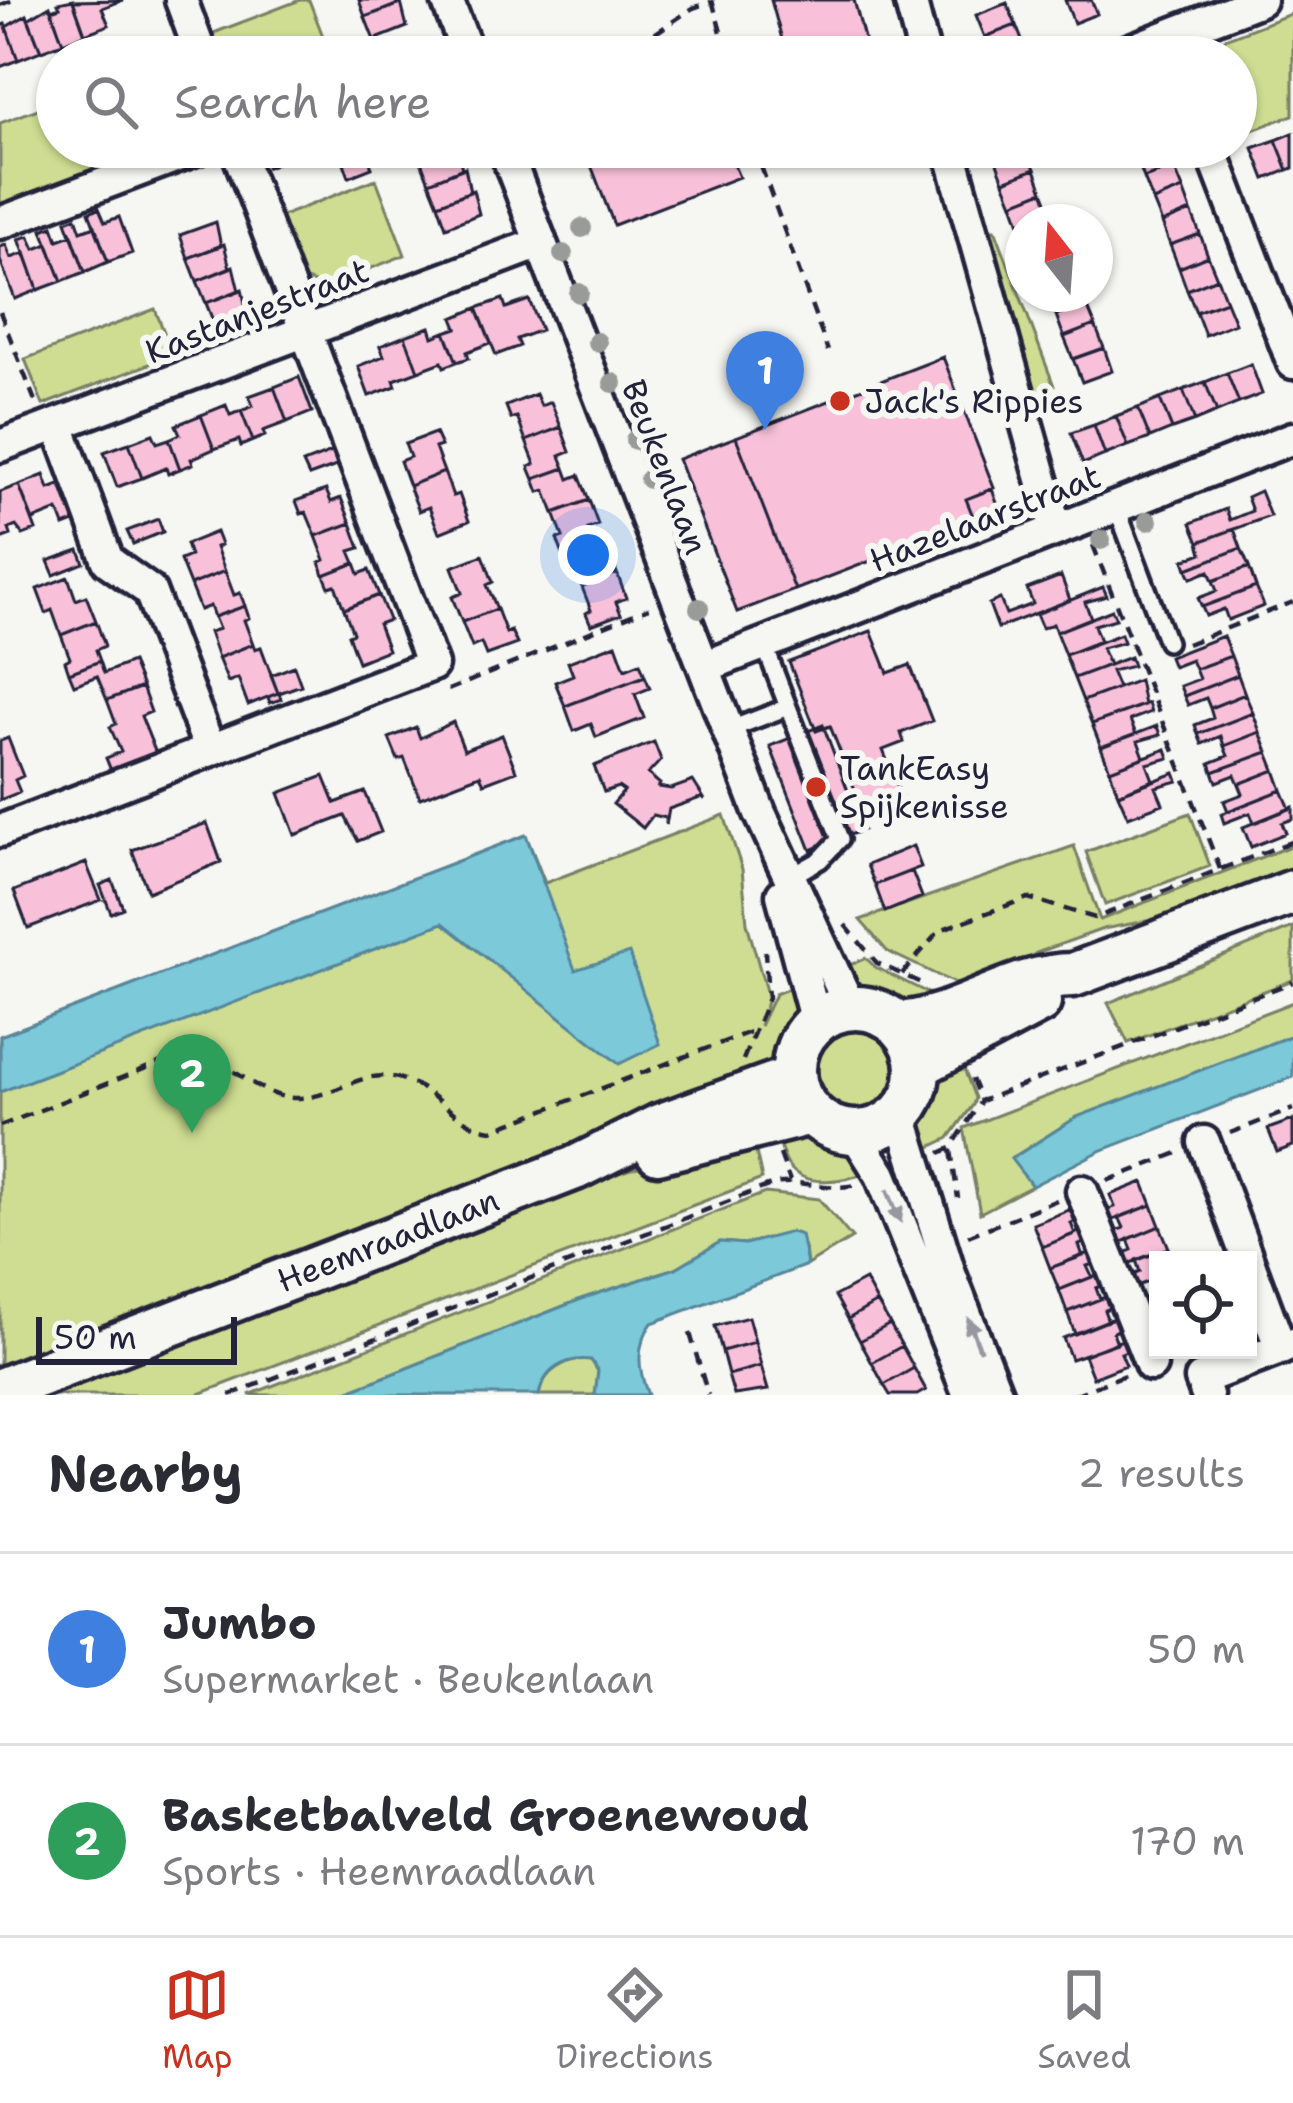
<!DOCTYPE html>
<html lang="en">
<head>
<meta charset="utf-8">
<style>
  :root { --surface:#fff; --page:#f7f7f7; --text:#2b2b33; --muted:#7c7c81; --line:#e1e1e2; --accent:#c8321e }
  body { margin:0; font-family:"Shantell Sans",sans-serif; background:var(--page); color:var(--text) }
  .controls { position:absolute; right:36px; bottom:36px; display:grid; overflow:hidden; border-radius:0px; box-shadow:0 3px 9px #0004 }
  .controls button { width:108px; height:108px; display:grid; place-items:center; padding:0; border:0; border-bottom:3px solid var(--line); background:var(--surface); color:var(--text); font:60px sans-serif }
  .compass { position:absolute; left:1005px; top:204px; width:108px; height:108px; border-radius:50%; background:var(--surface); box-shadow:0 3px 9px #0004; rotate:343deg }
  .scale { position:absolute; left:36px; bottom:30px; width:201px; box-sizing:border-box; padding-left:12px; border:6px solid #22223b; border-top:0; font-size:33px; line-height:42px; white-space:nowrap; color:#22223b; -webkit-text-stroke:9px #f6f6f2; paint-order:stroke }
  .you { position:absolute; left:588px; top:555px; width:42px; height:42px; margin:-30px; border:9px solid #fff; border-radius:50%; background:#1a73e8; box-shadow:0 0 0 18px #1a73e833 }
  .badge { display:grid; place-items:center; width:78px; height:78px; border-radius:50%; background:var(--accent); color:#fff; font-size:39px; font-weight:700 }
  .pin { position:absolute; translate:-50% -99px; filter:drop-shadow(0 3px 6px #0008) }
  .pin::after { content:''; position:absolute; top:63px; width:42px; height:36px; background:inherit; clip-path:polygon(0 0,100% 0,50% 100%) }
  .list { margin:0; padding:0; list-style:none }
  h2 { display:flex; justify-content:space-between; align-items:center; height:156px; margin:0; padding:0 48px; font-size:51px }
  h2 small { font-size:39px; font-weight:400; color:var(--muted) }
  .list li { display:grid; grid-template-columns:78px 1fr auto; gap:36px; align-items:center; box-sizing:border-box; height:192px; padding:0 48px; border-top:3px solid var(--line) }
  .list b { display:block; font-size:45px; white-space:nowrap }
  .list p { margin:0; font-size:39px; white-space:nowrap; color:var(--muted) }
  .list em { font-size:39px; font-style:normal; color:var(--muted) }
  .icon { flex:none; width:66px; height:66px; fill:none; stroke:currentColor; stroke-width:2; stroke-linecap:round; stroke-linejoin:round }
  .map { position:relative; flex:none; width:1293px; height:1395px; overflow:hidden }
  .search { position:absolute; background:var(--surface); box-shadow:0 3px 9px #0004; left:36px; right:36px; top:36px; height:132px; display:flex; align-items:center; gap:30px; box-sizing:border-box; padding:0 42px; border-radius:66px; color:var(--muted); font-size:45px }
  .sheet { height:540px; background:var(--surface) }
  nav { display:flex; justify-content:space-around; align-items:center; box-sizing:border-box; height:168px; border-top:3px solid var(--line); background:var(--surface); font-size:33px; color:var(--muted) }
  nav a { display:grid; justify-items:center; gap:6px }
  nav .on { color:var(--accent) }
  .map>svg:first-child { display:block }
  .green { fill:#cedd91; stroke:#788066; stroke-width:3 }
  .water { fill:#7bc9d9; stroke:#57869a; stroke-width:3 }
  .building { fill:#f8c1d9; stroke:#22223b; stroke-width:3 }
  .lines { fill:none; stroke-linecap:round; stroke-linejoin:round }
  .lane-casing { stroke:#22223b; stroke-width:24 }
  .street-casing { stroke:#22223b; stroke-width:39 }
  .secondary-casing { stroke:#22223b; stroke-width:51 }
  .path { stroke:#22223b; stroke-width:4.5; stroke-dasharray:12 9; stroke-linecap:butt }
  .lane { stroke:#f6f6f2; stroke-width:15 }
  .street { stroke:#f6f6f2; stroke-width:30 }
  .secondary { stroke:#f6f6f2; stroke-width:42 }
  .tree { fill:#999b99 }
  .oneway { fill:#9797a0 }
  .poi-dot { fill:#c8321e; stroke:#f6f6f2; stroke-width:4.5 }
  .labels { text-anchor:middle; dominant-baseline:central; stroke-width:12; stroke-linejoin:round; paint-order:stroke }
  .street-label { font-size:33px; fill:#22223b; stroke:#f6f6f2 }
  .poi-label { font-size:33px; fill:#22223b; stroke:#f6f6f2; text-anchor:start }
</style>
</head>
<body>
<div class="map">
<svg width="1293" height="1395" viewBox="0 0 1293 1395">
  <rect width="100%" height="100%" fill="#f6f6f2"/>
  <filter id="ink" filterUnits="userSpaceOnUse"><feTurbulence type="fractalNoise" baseFrequency=".00833" numOctaves="2"/><feDisplacementMap in="SourceGraphic" scale="24" xChannelSelector="R" yChannelSelector="G"/><feConvolveMatrix kernelMatrix="1 2 1 2 8 2 1 2 1" color-interpolation-filters="sRGB"/></filter>
  <g filter="url(#ink)">
    <path class="green" d="M300 0H309L331 57H219L211 34Z
      M1293 13V115L1236 136V57H1205L1201 48Z
      M57 102V147H103L110 165 0 207V123Z
      M376 179 405 255 324 287 301 278 277 218Z
      M995 229 1054 386 1036 393 992 231Z
      M155 309 173 355 43 405 25 359Z
      M1190 813 1210 866 1105 905 1086 852Z
      M724 815 742 869 747 923 768 998 760 1026 775 994 798 985 801 1020 779 1064 0 1372V1036L526 835 545 883Z
      M1293 845V873L1185 914 1103 929 1036 953 996 987 964 999 958 985 887 951 860 920 1074 846 1100 920Z
      M1293 927V980L1128 1043 1108 1003Z
      M866 958 875 967 934 996 909 1010C883 1000 860 992 847 966Z
      M1293 1002V1035L1077 1117 1012 1158 1032 1186 980 1213 964 1128Z
      M818 1068a42 42 0 1 1 84 0a42 42 0 1 1-84 0Z
      M960 1058 975 1098 973 1105 949 1138 922 1151C914 1108 926 1086 960 1058Z
      M809 1126 846 1144 871 1171C849 1180 805 1190 788 1165 781 1155 779 1139 775 1128Z
      M752 1134 762 1179 197 1395H18C260 1303 501 1201 752 1134Z
      M765 1193 819 1199 852 1238 807 1265 805 1248 781 1235 745 1244 720 1242 676 1268 584 1298 339 1395H249Z
      M577 1358 591 1360 598 1371 595 1395H539C543 1373 557 1366 577 1358Z"/>
    <path class="water" d="M526 835 575 970 629 953 660 1044 619 1064 443 923 0 1092V1036Z
      M1293 1035V1077L1100 1151 1032 1186 1011 1159 1077 1117Z
      M791 1232 801 1235 807 1265 652 1323C635 1346 638 1369 648 1395H595L598 1371 591 1360C566 1357 544 1369 539 1395H339L584 1298 676 1268 720 1242 745 1244Z"/>
    <path class="building" d="M73 0 85 34 63 43 51 10 60 7 58 3Z
      M123 0 102 8 109 25 85 34 73 1Z
      M359 0H396L398 5 365 17Z
      M771 0H854L869 57H787Z
      M1065 0H1091L1097 14 1074 23Z
      M401 3 407 27 374 40 365 17Z
      M1007 3 1016 25 985 37 976 15Z
      M50 6 63 43 41 51 28 19Z
      M27 15 41 51 18 60 6 27Z
      M5 24 18 60 0 67V26Z
      M1016 25 1025 48 993 57 985 37Z
      M1293 133V168L1288 170 1276 140Z
      M1276 140 1288 170 1265 179 1253 148Z
      M260 147H286L290 158 267 167Z
      M457 147 462 169 429 182 420 159Z
      M584 147H726L739 177 614 225Z
      M1026 147 1035 169 1004 181 995 158Z
      M1158 147H1166L1174 167 1144 178 1136 156Z
      M367 154 372 168 349 177 344 163Z
      M465 167 470 192 438 204 429 182Z
      M1174 167 1183 189 1153 201 1144 178Z
      M1035 169 1043 191 1013 203 1004 181Z
      M1183 189 1191 211 1162 223 1153 201Z
      M473 190 479 214 446 227 438 204Z
      M1043 191 1052 214 1021 226 1013 203Z
      M99 208 105 222 119 217 132 253 108 262 89 212Z
      M1191 211 1200 234 1170 245 1162 223Z
      M76 217 81 231 95 226 108 262 85 272 66 221Z
      M216 222 221 246 188 258 180 235Z
      M53 226 58 240 72 235 85 272 62 281 42 230Z
      M1200 234 1208 256 1179 268 1170 245Z
      M29 236 35 249 48 244 62 281 38 290 19 239Z
      M224 244 230 268 197 281 188 258Z
      M6 245 11 258 25 253 38 290 15 299 0 260V247Z
      M1208 256 1217 278 1187 290 1179 268Z
      M233 266 239 291 206 303 197 281Z
      M1217 278 1226 301 1196 312 1187 290Z
      M242 289 247 314 215 326 206 303Z
      M1048 294H1083L1086 303 1056 315Z
      M503 299 506 308 529 300 541 330 517 339 520 346 496 355 477 308Z
      M1226 301 1235 323 1205 335 1196 312Z
      M1086 303 1095 325 1064 337 1056 315Z
      M477 308 491 343 467 352 469 358 457 362 445 332 457 328 453 318Z
      M1095 325 1104 348 1073 359 1064 337Z
      M430 327 433 337 445 332 457 362 444 367 442 362 418 371 405 336Z
      M405 336 418 371 394 380 396 386 369 396 358 366 384 356 380 346Z
      M1104 348 1112 371 1082 382 1073 359Z
      M943 357 994 488 966 499 975 521 795 590 736 437Z
      M1251 364 1262 394 1239 403 1227 373Z
      M1227 373 1239 403 1217 412 1205 382Z
      M299 377 312 412 287 422 274 387Z
      M1205 382 1217 412 1195 421 1183 390Z
      M274 387 287 422 263 431 265 436 253 441 241 411 253 406 249 396Z
      M1183 390 1195 421 1172 429 1160 399Z
      M536 394 541 406 551 402 561 427 526 441 517 417 511 419 506 406Z
      M1160 399 1172 429 1150 438 1138 408Z
      M226 405 230 415 241 411 253 441 241 446 239 440 214 449 201 415Z
      M1138 408 1150 438 1128 446 1116 416Z
      M201 415 214 449 191 459 193 464 180 469 169 439 180 434 176 425Z
      M1116 416 1128 446 1105 455 1094 425Z
      M1094 425 1105 455 1083 464 1071 433Z
      M561 427 570 452 560 456 565 468 534 479 529 467 535 464 526 441Z
      M435 433 441 446 435 448 444 472 409 486 400 461 410 457 405 444Z
      M153 434 157 443 169 439 180 469 168 474 166 468 142 478 129 443Z
      M736 437 795 590 737 612 678 459Z
      M129 443 142 478 117 487 104 452Z
      M334 451 339 465 309 476 303 463Z
      M565 468 569 479 579 475 589 500 554 513 545 490 539 492 534 479Z
      M444 472 453 496 459 494 469 521 439 533 429 507 419 511 409 486Z
      M44 475 49 489 62 484 77 521 64 526 58 510 33 520 19 485Z
      M19 485 36 530 23 535 16 526 9 529 11 535 0 539V492Z
      M992 489 998 506 973 516 966 499Z
      M326 490 331 502 341 498 351 523 316 536 306 512 301 514 296 501Z
      M1260 491 1270 516 1199 542 1191 523 1226 509 1230 520 1252 511 1247 497Z
      M589 500 598 525 588 529 593 540 562 552 557 539 563 537 554 513Z
      M158 519 163 532 133 544 127 531Z
      M351 523 360 548 350 551 355 563 324 575 320 562 325 560 316 536Z
      M1234 529 1241 548 1187 569 1184 560 1202 553 1199 542Z
      M216 532 221 545 216 547 225 571 190 585 180 560 190 556 186 544Z
      M593 540 597 552 607 548 617 573 582 587 573 562 567 564 562 552Z
      M1241 548 1249 567 1213 581 1209 571 1191 578 1187 569Z
      M79 550 84 563 54 575 48 561Z
      M483 555 493 582 487 585 497 609 462 622 452 597 462 593 452 567Z
      M355 563 359 574 369 570 379 595 344 609 335 585 329 587 324 575Z
      M1249 567 1256 587 1202 607 1198 598 1217 591 1213 581Z
      M225 571 234 595 240 593 245 606 214 617 210 606 200 610 190 585Z
      M617 573 626 598 616 602 621 614 591 625 586 613 591 610 582 587Z
      M1061 576 1070 600 998 628 989 604 1000 599 1006 614 1033 604 1027 589Z
      M68 577 76 600 86 596 96 621 61 635 52 610 46 613 37 589Z
      M1103 587 1107 596 1085 602 1091 618 1056 632 1053 624 1042 628 1036 614Z
      M1256 587 1264 606 1228 620 1224 609 1206 616 1202 607Z
      M379 595 389 620 378 624 388 650 358 662 348 635 353 633 344 609Z
      M245 606 249 618 244 620 253 644 218 658 209 632 219 629 214 617Z
      M497 609 506 633 511 631 517 644 486 655 481 643 472 647 462 622Z
      M1112 610 1116 619 1094 625 1100 641 1065 655 1056 632Z
      M96 621 105 646 96 650 100 661 69 673 65 661 70 658 61 635Z
      M871 631 888 673 910 665 932 721 901 733 904 742 883 750 903 801 865 815 830 726 816 731 789 662Z
      M1121 634 1124 642 1102 648 1109 665 1074 678 1065 655Z
      M1223 636 1231 656 1195 669 1191 660 1173 667 1169 657Z
      M253 644 255 649 261 647 278 693 248 705 238 678 228 682 218 658Z
      M616 644 625 669 640 663 645 676 565 706 555 682 573 675 568 662Z
      M1231 656 1238 675 1184 696 1180 686 1199 679 1195 669Z
      M1130 657 1133 666 1111 671 1118 688 1083 701 1074 678Z
      M100 661 104 673 132 662 142 687 107 700 97 676 74 685 69 673Z
      M294 666 301 685 279 693 281 699 270 703 268 697 278 693 271 675Z
      M1238 675 1245 694 1210 708 1206 698 1188 705 1184 696Z
      M645 676 650 688 635 694 644 718 596 737 591 724 574 731 565 706Z
      M1139 680 1144 705 1092 724 1083 701Z
      M142 687 151 712 141 716 157 756 112 773 106 758 121 752 110 727 116 724 107 700Z
      M1245 694 1253 713 1198 734 1195 725 1213 718 1210 708Z
      M1148 703 1151 712 1130 720 1136 734 1101 747 1092 724Z
      M1253 713 1260 732 1224 746 1221 736 1202 744 1198 734Z
      M453 722 464 750 502 735 516 771 484 783 480 775 420 798 404 758 398 760 389 738 416 727 420 738Z
      M823 725 863 830 811 850 770 746Z
      M1157 726 1160 735 1138 741 1144 757 1110 770 1101 747Z
      M1260 732 1268 752 1213 772 1210 763 1228 756 1224 746Z
      M8 738 23 776 15 780 20 792 0 800V741Z
      M654 742 661 760 648 774 660 784 658 787 671 789 693 781 705 800 703 797 669 809 666 825V818L653 815 643 828 613 804 624 791 618 787 604 792 594 766Z
      M1166 749 1169 758 1147 764 1153 780 1118 794 1110 770Z
      M1268 752 1275 770 1239 784 1235 775 1217 782 1213 772Z
      M1275 770 1282 790 1228 811 1224 801 1243 794 1239 784Z
      M1175 773 1178 781 1156 787 1163 804 1128 817 1118 794Z
      M324 776 335 803 365 792 381 832 358 841 345 816 295 835 279 793Z
      M1282 790 1290 809 1254 823 1250 813 1224 823 1221 814Z
      M1293 807V819L1282 823 1286 833 1251 847 1243 827Z
      M207 823 221 862 148 892 132 850Z
      M913 846 921 867 875 885 867 865Z
      M86 863 101 900 28 928 14 891Z
      M912 871 922 897 885 912 875 885Z
      M112 880 123 908 111 913 100 885Z
      M1293 1120V1146L1277 1152 1268 1129Z
      M1143 1182 1152 1205 1106 1223 1102 1212 1115 1207 1110 1195Z
      M1152 1205 1160 1226 1115 1245 1110 1233 1124 1228 1119 1217Z
      M1079 1206 1084 1218 1071 1223 1075 1234 1042 1247 1033 1224Z
      M1160 1226 1169 1248 1123 1266 1119 1255 1132 1250 1128 1239Z
      M1088 1228 1092 1240 1079 1245 1083 1256 1050 1268 1042 1247Z
      M1169 1248 1174 1260H1158V1278L1132 1288 1127 1277 1140 1272 1136 1260Z
      M1096 1250 1101 1262 1087 1266 1092 1277 1059 1290 1050 1268Z
      M1105 1272 1109 1283 1096 1288 1100 1299 1067 1312 1059 1290Z
      M865 1280 877 1302 848 1319 835 1296Z
      M1113 1294 1117 1305 1104 1310 1108 1321 1075 1334 1067 1312Z
      M877 1302 890 1324 860 1341 848 1319Z
      M1121 1315 1126 1327 1113 1332 1117 1343 1071 1359 1063 1338Z
      M748 1317 755 1342 722 1351 715 1326Z
      M890 1324 902 1346 872 1363 860 1341Z
      M1130 1337 1134 1348 1121 1353 1126 1365 1093 1378 1084 1355Z
      M755 1342 761 1366 728 1375 722 1351Z
      M902 1346 914 1368 884 1385 872 1363Z
      M761 1366 768 1390 734 1395 728 1375Z
      M914 1368 926 1390 917 1395H890L884 1385Z"/>
    <g class="lines">
      <g class="lane-casing">
        <path id="lane" d="M1116 506 1167 642
          M764 644 788 707
          M728 730 788 707 840 839 820 860 790 877"/>
      </g>
      <g class="street-casing">
        <path id="street" d="M181 0 202 57
          M447 0 469 57
          M910 0 925 57
          M1113 57 1260 0
          M504 147 760 813 850 1007
          M949 147 1056 529
          M1210 147 1293 363
          M0 223 201 147
          M58 425 108 561 150 591 210 750
          M0 446 540 243
          M704 667 1293 438
          M0 831 432 665 236 147
          M782 895 816 1022
          M900 1112 950 1274 997 1395
          M854 1132 881 1175 969 1395
          M1204 1142 1281 1349
          M1082 1191 1151 1365
          M1207 1395 1201 1379 1293 1344"/>
      </g>
      <g class="secondary-casing">
        <path id="secondary" d="M794 1070a62 62 0 1 1 124 0a62 62 0 1 1-124 0Z
          M898 1024C959 1020 1012 975 1073 975L1293 892
          M918 1066 1039 1002
          M658 1152 811 1113
          M0 1390 575 1168 659 1126 794 1077"/>
      </g>
      <path class="path" d="M712 0 728 57
        M0 5 13 0
        M620 57 693 8 711 2
        M754 147 828 351
        M0 312 35 401
        M1093 545 1220 869
        M1187 644 1293 602
        M448 690 649 608
        M845 925 877 963 925 985
        M902 974 940 930 1028 898 1095 918 1293 841
        M743 1060 768 998 765 951
        M972 1079 981 1101
        M0 1126 184 1053C228 1055 256 1098 295 1098 340 1099 364 1061 412 1083 440 1096 458 1126 492 1130L755 1030
        M1230 1133 1293 1109
        M951 1150 958 1198
        M940 1153 951 1148 981 1101 1293 982
        M780 1154 790 1181
        M1107 1181 1180 1152
        M968 1236 1057 1200
        M690 1333 708 1395
        M230 1395 773 1184C801 1179 828 1191 856 1185
        M1074 1395 1127 1374"/>
      <use href="#lane" class="lane"/>
      <use href="#street" class="street"/>
      <use href="#secondary" class="secondary"/>
    </g>
    <g class="tree">
      <circle cx="582" cy="228" r="10"/>
      <circle cx="563" cy="254" r="10"/>
      <circle cx="579" cy="293" r="10"/>
      <circle cx="597" cy="342" r="10"/>
      <circle cx="613" cy="383" r="10"/>
      <circle cx="635" cy="440" r="10"/>
      <circle cx="649" cy="479" r="10"/>
      <circle cx="1148" cy="521" r="10"/>
      <circle cx="1101" cy="540" r="10"/>
      <circle cx="699" cy="608" r="10"/>
    </g>
    <defs><path id="oneway-solid" d="M-6-.8H1V-3.2L6.5 0L1 3.2V.8H-6Z" transform="scale(3)"/></defs>
    <g class="oneway">
      <use href="#oneway-solid" transform="translate(894 1206) rotate(67)"/>
      <use href="#oneway-solid" transform="translate(974 1334) rotate(-111)"/>
    </g>
  </g>
  <g class="poi-dot">
    <circle cx="840" cy="401" r="12"/>
    <circle cx="816" cy="787" r="12"/>
  </g>
  <g class="labels">
    <g class="street-label">
      <text transform="translate(257 311) rotate(-21)">Kastanjestraat</text>
      <text transform="translate(665 467) rotate(69)">Beukenlaan</text>
      <text transform="translate(985 518) rotate(-21)">Hazelaarstraat</text>
      <text transform="translate(388 1240) rotate(-21)">Heemraadlaan</text>
    </g>
    <g class="poi-label">
      <text x="864" y="401">Jack's Rippies</text>
      <text x="840" y="768">TankEasy<tspan x="840" dy="38">Spijkenisse</tspan></text>
    </g>
  </g>
</svg>
<div class="controls">
<button><svg class="icon" aria-label="locate" viewBox="0 0 24 24"><circle cx="12" cy="12" r="6"/><path d="M12 2v4M12 18v4M2 12h4M18 12h4"/></svg></button>
</div>
<svg class="compass" viewBox="-18 -18 36 36"><path d="M0-13l5 13h-10z" fill="#e53935"/><path d="M0 13l5-13h-10z" fill="#7c7c81"/></svg>
<div class="scale">50 m</div>
<div class="you"></div>
<div class="pin badge" style="left:765px;top:430px;background:#3f7fe0">1</div>
<div class="pin badge" style="left:192px;top:1133px;background:#2e9e5b">2</div>
<div class="search"><svg class="icon" aria-label="search" viewBox="0 0 24 24"><circle cx="10" cy="10" r="6"/><path d="M15 15l6 6"/></svg>Search here</div>
</div>
<section class="sheet">
<h2>Nearby<small>2 results</small></h2>
<ul class="list">
<li><span class="badge" style="background:#3f7fe0">1</span><div><b>Jumbo</b><p>Supermarket · Beukenlaan</p></div><em>50 m</em></li>
<li><span class="badge" style="background:#2e9e5b">2</span><div><b>Basketbalveld Groenewoud</b><p>Sports · Heemraadlaan</p></div><em>170 m</em></li>
</ul>
</section>
<nav>
<a class="on"><svg class="icon" aria-label="map" viewBox="0 0 24 24"><path d="M3 6l6-2 6 2 6-2v14l-6 2-6-2-6 2zM9 4v14M15 6v14"/></svg>Map</a>
<a><svg class="icon" aria-label="directions" viewBox="0 0 24 24"><path d="M12 3l9 9-9 9-9-9zM9 14v-3h6M13 9l2 2-2 2"/></svg>Directions</a>
<a><svg class="icon" aria-label="saved" viewBox="0 0 24 24"><path d="M7 4h10v16l-5-4-5 4z"/></svg>Saved</a>
</nav>
</body>
</html>
